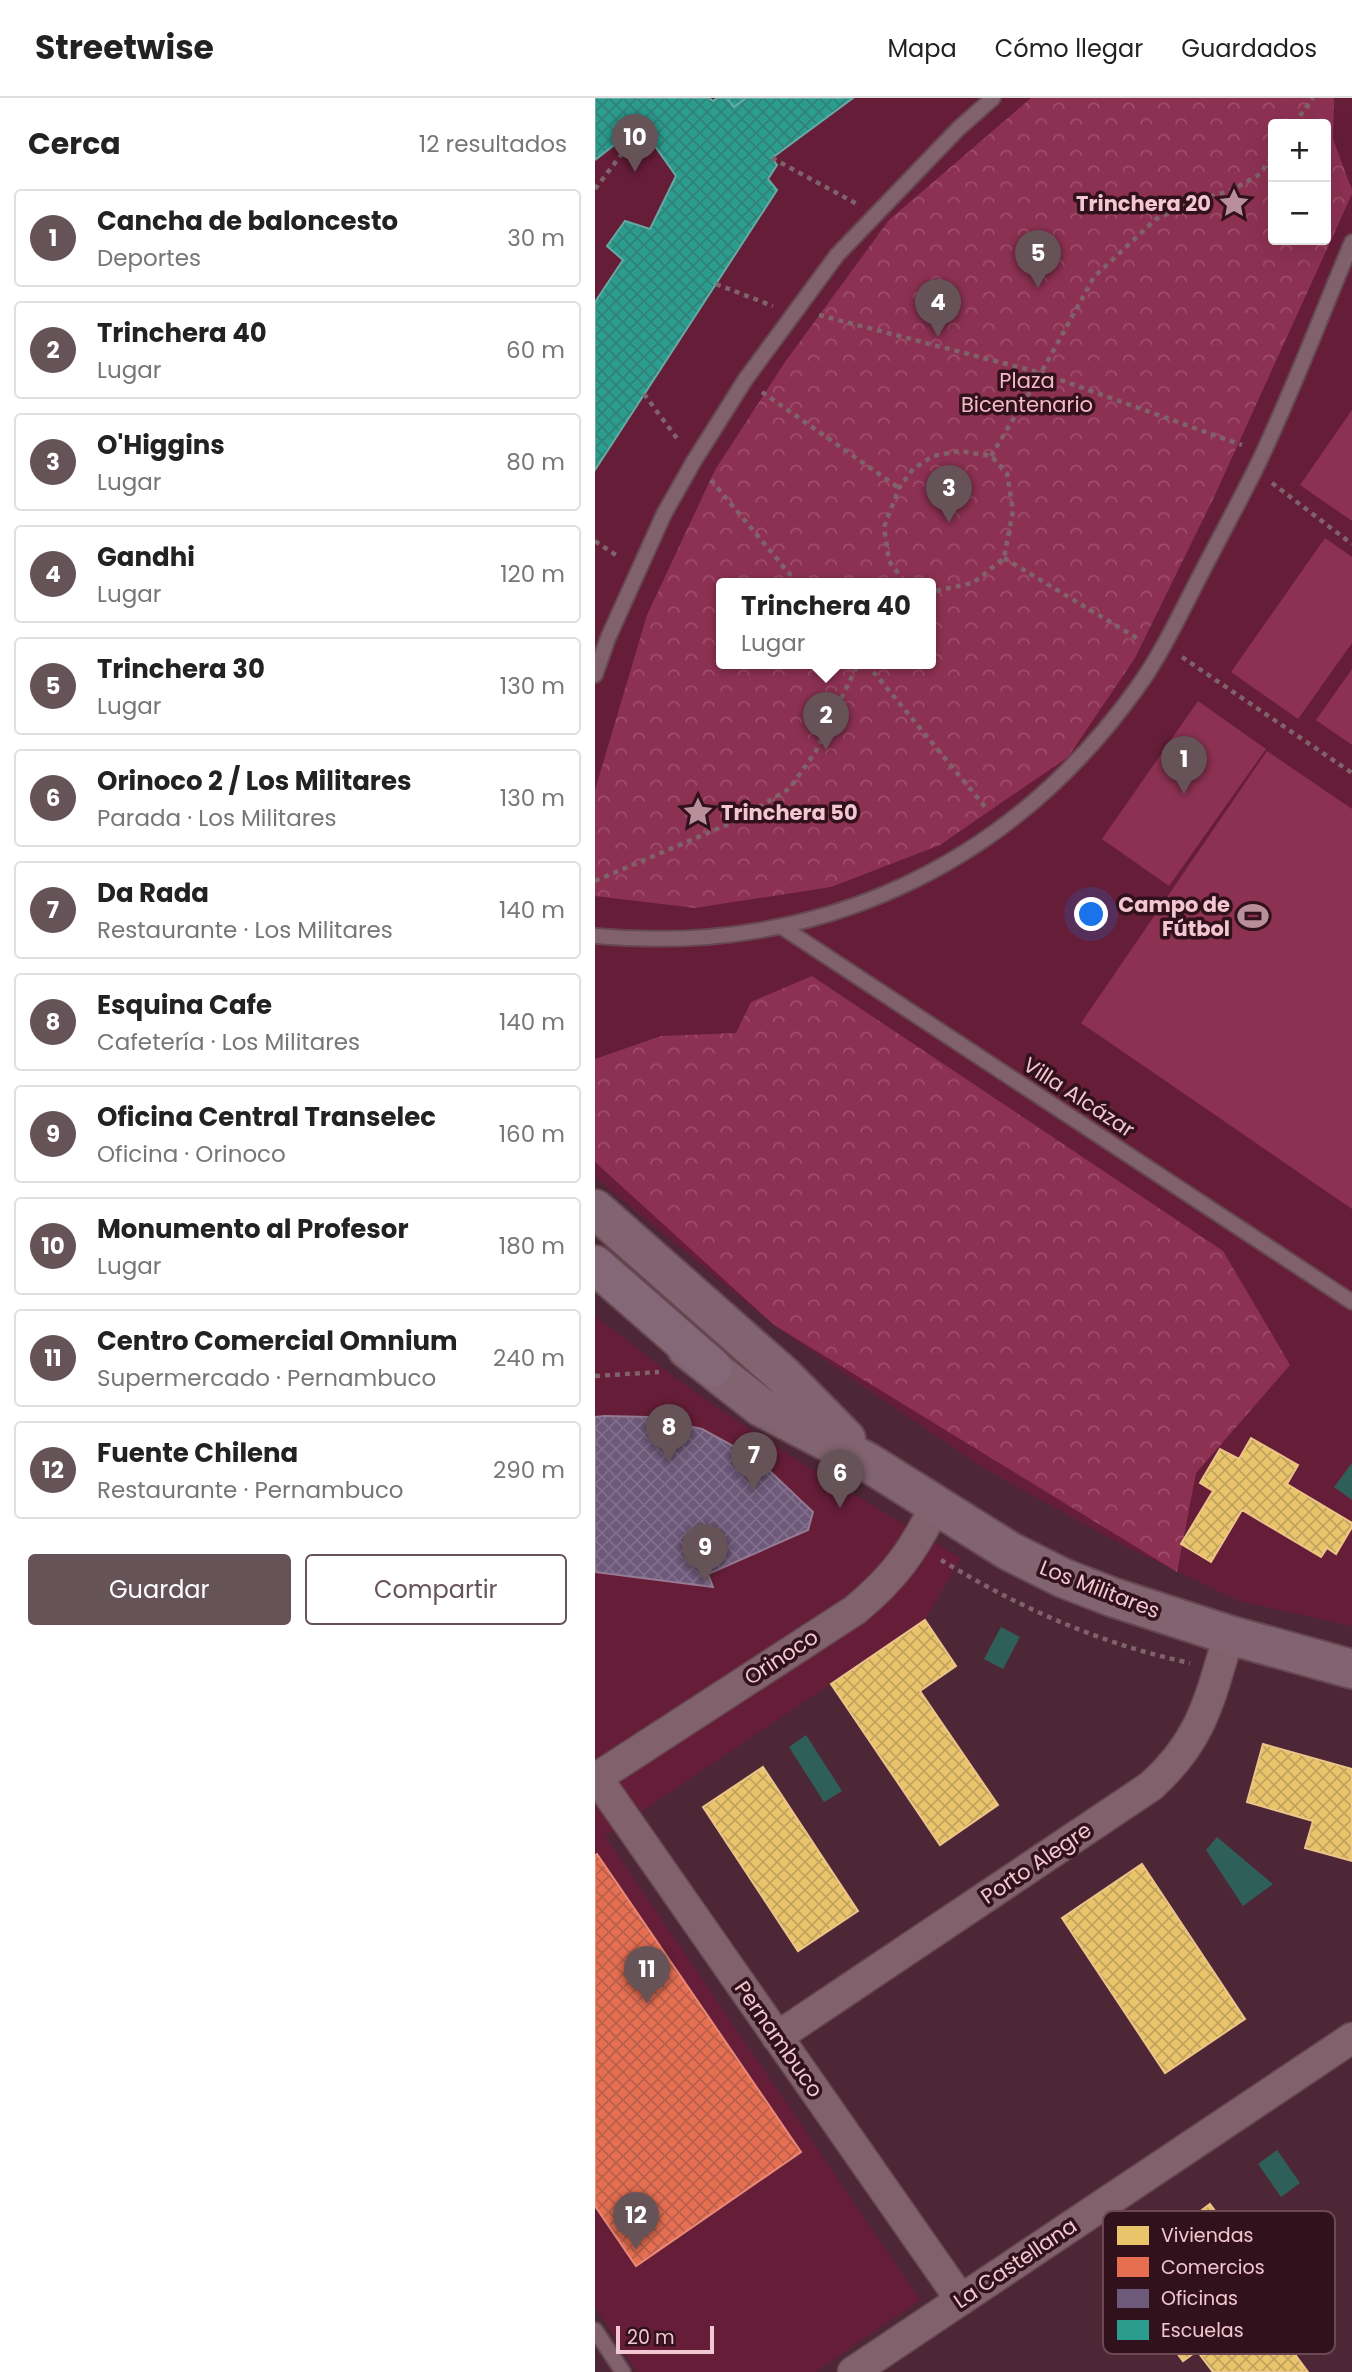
<!DOCTYPE html>
<html lang="es">
<head>
<meta charset="utf-8">
<style>
  :root { --surface:#fff; --page:#f6f6f6; --text:#222; --muted:#767676; --line:#e0e0e0; --accent:#665358 }
  body { margin:0; font-family:Poppins,sans-serif; background:var(--page); color:var(--text) }
  .controls { position:absolute; right:21px; top:21px; display:grid; overflow:hidden; border-radius:7px; box-shadow:0 7px 28px #0002 }
  .controls button { width:63px; height:63px; display:grid; place-items:center; padding:0; border:0; border-bottom:2px solid var(--line); background:var(--surface); color:var(--text); font:35px sans-serif }
  .scale { position:absolute; left:21px; bottom:18px; width:98px; box-sizing:border-box; padding-left:7px; border:4px solid #f3c7d2; border-top:0; font-size:19px; line-height:24px; white-space:nowrap; color:#f3c7d2; -webkit-text-stroke:5px #31111b; paint-order:stroke }
  .you { position:absolute; left:497px; top:817px; width:24px; height:24px; margin:-18px; border:5px solid #fff; border-radius:50%; background:#1a73e8; box-shadow:0 0 0 10px #1a73e833 }
  .badge { display:grid; place-items:center; width:46px; height:46px; border-radius:50%; background:var(--accent); color:#fff; font-size:23px; font-weight:700 }
  .pin { position:absolute; translate:-50% -58px; filter:drop-shadow(0 2px 4px #0008) }
  .pin::after { content:''; position:absolute; top:37px; width:24px; height:21px; background:inherit; clip-path:polygon(0 0,100% 0,50% 100%) }
  .popup { position:absolute; left:121px; top:480px; width:220px; height:91px; box-sizing:border-box; display:grid; place-content:center; border-radius:7px; background:var(--surface); filter:drop-shadow(0 2px 5px #0005); font-size:23px; white-space:nowrap; color:var(--muted) }
  .popup b { font-size:26px; color:var(--text) }
  .popup::after { content:''; position:absolute; left:50%; top:100%; margin-left:-14px; border:14px solid transparent; border-top-color:var(--surface) }
  .list { margin:0; padding:0; list-style:none }
  h2 { display:flex; justify-content:space-between; align-items:center; height:91px; margin:0; padding:0 28px; font-size:30px }
  h2 small { font-size:23px; font-weight:400; color:var(--muted) }
  .list li { display:grid; grid-template-columns:46px 1fr auto; gap:21px; align-items:center; box-sizing:border-box; height:98px; margin:0 14px 14px; padding:0 14px; border:2px solid var(--line); border-radius:7px }
  .list b { display:block; font-size:26px; white-space:nowrap }
  .list p { margin:0; font-size:23px; white-space:nowrap; color:var(--muted) }
  .list em { font-size:23px; font-style:normal; color:var(--muted) }
  .actions { display:flex; gap:14px; padding:21px 28px }
  .actions a { flex:1; padding:16px 0; border:2px solid var(--accent); border-radius:7px; text-align:center; font-size:24px; color:var(--accent) }
  .actions .main { background:var(--accent); color:#fff }
  .map { position:relative; flex:none; width:757px; height:2274px; overflow:hidden }
  header { display:flex; align-items:center; gap:42px; box-sizing:border-box; height:98px; padding:0 35px; background:var(--surface); border-bottom:2px solid var(--line) }
  header strong { font-size:33px }
  nav { display:flex; gap:38px; margin-inline-start:auto; font-size:24px }
  main { display:flex }
  aside { flex:1; background:var(--surface) }
  .map>svg:first-child { display:block }
  .built { fill:#661d38; fill-rule:evenodd }
  .forest { fill:url(#forest-crowns); fill-rule:evenodd }
  .garden { fill:#8d3152 }
  .water { fill:#2f5f59 }
  .homes { fill:url(#homes-cross-hatch); stroke:#ecc589; stroke-width:2 }
  .shops { fill:url(#shops-cross-hatch); stroke:#eb8978; stroke-width:2 }
  .offices { fill:url(#offices-cross-hatch); stroke:#957a94; stroke-width:2 }
  .schools { fill:url(#schools-cross-hatch); stroke:#66aaa3; stroke-width:2 }
  .lines { fill:none; stroke-linecap:round; stroke-linejoin:round }
  .lane-casing { stroke:#664752; stroke-width:18 }
  .street-casing { stroke:#664752; stroke-width:33 }
  .secondary-casing { stroke:#664752; stroke-width:42 }
  .highway-casing { stroke:#664752; stroke-width:42 }
  .path { stroke:#7f626c; stroke-width:4.5; stroke-dasharray:5 5; stroke-linecap:butt }
  .lane { stroke:#81626c; stroke-width:14 }
  .street { stroke:#81626c; stroke-width:30 }
  .secondary { stroke:#826370; stroke-width:38 }
  .highway { stroke:#846877; stroke-width:38 }
  .labels { text-anchor:middle; dominant-baseline:central; stroke-width:7; stroke-linejoin:round; paint-order:stroke }
  .poi-label { font-size:21px; font-weight:bold; fill:#f3c7d2; stroke:#31111b; text-anchor:end }
  .park-label { font-size:21px; fill:#f6b9c8; stroke:#31111b }
  .street-label { font-size:21px; fill:#f3c7d2; stroke:#31111b }
  .key { fill:#31111b; stroke:#6b4852; stroke-width:2 }
  .key-label { font-size:19px; fill:#f3c7d2 }
</style>
</head>
<body>
<header>
<strong>Streetwise</strong>
<nav><a>Mapa</a><a>Cómo llegar</a><a>Guardados</a></nav>
</header>
<main>
<aside>
<h2>Cerca<small>12 resultados</small></h2>
<ul class="list">
<li><span class="badge">1</span><div><b>Cancha de baloncesto</b><p>Deportes</p></div><em>30 m</em></li>
<li><span class="badge">2</span><div><b>Trinchera 40</b><p>Lugar</p></div><em>60 m</em></li>
<li><span class="badge">3</span><div><b>O'Higgins</b><p>Lugar</p></div><em>80 m</em></li>
<li><span class="badge">4</span><div><b>Gandhi</b><p>Lugar</p></div><em>120 m</em></li>
<li><span class="badge">5</span><div><b>Trinchera 30</b><p>Lugar</p></div><em>130 m</em></li>
<li><span class="badge">6</span><div><b>Orinoco 2 / Los Militares</b><p>Parada · Los Militares</p></div><em>130 m</em></li>
<li><span class="badge">7</span><div><b>Da Rada</b><p>Restaurante · Los Militares</p></div><em>140 m</em></li>
<li><span class="badge">8</span><div><b>Esquina Cafe</b><p>Cafetería · Los Militares</p></div><em>140 m</em></li>
<li><span class="badge">9</span><div><b>Oficina Central Transelec</b><p>Oficina · Orinoco</p></div><em>160 m</em></li>
<li><span class="badge">10</span><div><b>Monumento al Profesor</b><p>Lugar</p></div><em>180 m</em></li>
<li><span class="badge">11</span><div><b>Centro Comercial Omnium</b><p>Supermercado · Pernambuco</p></div><em>240 m</em></li>
<li><span class="badge">12</span><div><b>Fuente Chilena</b><p>Restaurante · Pernambuco</p></div><em>290 m</em></li>
</ul>
<div class="actions"><a class="main">Guardar</a><a>Compartir</a></div>
</aside>
<div class="map">
<svg width="757" height="2274" viewBox="0 0 757 2274">
  <defs>
    <pattern id="forest-crowns" width="20" height="18" patternUnits="userSpaceOnUse" patternTransform="scale(1.75)"><rect width="20" height="18" fill="#8d3152"/><path d="M2 6a3 3 0 1 1 6 0M12 15a3 3 0 1 1 6 0" fill="none" stroke="#9e4d6a"/></pattern>
    <pattern id="homes-cross-hatch" width="8" height="8" patternUnits="userSpaceOnUse" patternTransform="scale(1.75)"><rect width="8" height="8" fill="#e9c46a"/><path d="M0 0l8 8M0 8l8-8" fill="none" stroke="#c1a25f"/></pattern>
    <pattern id="shops-cross-hatch" width="8" height="8" patternUnits="userSpaceOnUse" patternTransform="scale(1.75)"><rect width="8" height="8" fill="#e76f51"/><path d="M0 0l8 8M0 8l8-8" fill="none" stroke="#b8604c"/></pattern>
    <pattern id="offices-cross-hatch" width="8" height="8" patternUnits="userSpaceOnUse" patternTransform="scale(1.75)"><rect width="8" height="8" fill="#6d597a"/><path d="M0 0l8 8M0 8l8-8" fill="none" stroke="#826f8c"/></pattern>
    <pattern id="schools-cross-hatch" width="8" height="8" patternUnits="userSpaceOnUse" patternTransform="scale(1.75)"><rect width="8" height="8" fill="#2a9d8f"/><path d="M0 0l8 8M0 8l8-8" fill="none" stroke="#338077"/></pattern>
  </defs>
  <rect width="100%" height="100%" fill="#4e2736"/>
  <path class="built" d="M0 0H757V1528L644 1503 522 1444 388 1370 179 1227 0 1079ZM678 26H731V142H678ZM126 486H336V566H126Z
    M0 1218 78 1278 136 1319 213 1369 366 1460 330 1522 10 1738 325 2202 220 2274H42L0 2208Z"/>
  <path class="forest" d="M436 0H739L738 41 757 92V96L619 399 540 560 473 659 345 747 236 789 100 810 0 798V692L52 517 120 372 190 264 294 122ZM678 26H731V142H678ZM126 486H336V566H126Z
    M217 878 628 1153 695 1267 601 1375 582 1474 179 1227 0 1064V961L66 938 141 935 156 904Z"/>
  <path class="garden" d="M757 312V423L705 387Z
    M730 440 757 459V545L703 621 636 574Z
    M757 571V647L721 622Z
    M603 603 671 651 574 788 507 741Z
    M672 653 757 711V1111L486 925Z"/>
  <path class="water" d="M757 1365V1402L739 1389Z
    M406 1529 425 1539 408 1571 389 1561Z
    M211 1637 247 1693 229 1704 194 1649Z
    M622 1739 678 1786 648 1808 611 1752Z
    M682 2052 705 2085 686 2099 663 2066Z"/>
  <path class="homes" d="M656 1340 703 1367 692 1386 757 1425V1429L741 1456 732 1450 726 1459 647 1412 616 1464 586 1446 618 1393 605 1385 625 1351 644 1361Z
    M330 1522 361 1568 325 1593 403 1707 345 1747 236 1586Z
    M668 1646 757 1671V1763L710 1750 718 1723 652 1704Z
    M168 1669 263 1813 203 1853 108 1709Z
    M547 1766 650 1921 570 1975 467 1820Z
    M615 2106 673 2184 665 2190 682 2213 673 2220 713 2274H618L602 2253 588 2263 523 2176Z"/>
  <path class="shops" d="M2 1756 206 2054 41 2168 0 2108V1757Z"/>
  <path class="offices" d="M10 1318 53 1319 107 1331 162 1361 218 1414 213 1432 113 1476 118 1489 0 1474V1319Z"/>
  <path class="schools" d="M0 0H114L118 3 122 0H132L139 9 151 0H258L177 60 182 67 173 81 182 92 0 372V204L28 162 12 148 30 123 55 131 81 78 45 27 0 62Z
    M132 0H151L139 9Z"/>
  <g class="lines">
    <g class="lane-casing">
      <path id="lane" d="M0 577 13 540 69 416 99 363 150 282 242 157 363 31 398 0
        M187 829 757 1204
        M0 838C220 858 413 770 542 590 568 554 587 512 608 472 625 439 643 406 660 372 696 298 725 220 757 144
        M0 2232 28 2274"/>
    </g>
    <g class="street-casing">
      <path id="street" d="M2 1680 366 2202
        M0 1681 260 1512C300 1479 318 1453 341 1407
        M182 1939 556 1688C608 1641 614 1602 634 1537
        M258 2274 757 1940"/>
    </g>
    <g class="secondary-casing">
      <path id="secondary" d="M0 1111 189 1278 251 1341
        M92 1251 166 1309 274 1365 414 1453 468 1480 517 1499 634 1537 757 1571"/>
    </g>
    <g class="highway-casing">
      <path id="highway" d="M0 1167 118 1270"/>
    </g>
    <path class="path" d="M699 26 718 0
      M177 60 262 106
      M0 91 46 31
      M121 186 178 208
      M224 217 446 275 647 347
      M167 294 304 390
      M49 296 84 343
      M396 358 446 275 499 179 561 121 601 103 637 92 665 76 678 57
      M116 382 203 486
      M677 385 757 446
      M0 443 24 459
      M409 460 545 542
      M319 486 308 482 294 463 289 429 304 390 318 371 338 358 365 353 396 358 412 375 418 413 409 460 378 485 340 493 336 492
      M587 559 757 675
      M272 566 391 710
      M0 783 143 722 195 690 221 653 263 566
      M0 1278 64 1274
      M346 1462C423 1509 505 1546 595 1565"/>
    <use href="#lane" class="lane"/>
    <use href="#street" class="street"/>
    <use href="#secondary" class="secondary"/>
    <use href="#highway" class="highway"/>
  </g>
  <defs>
    <g id="sight-bare" transform="scale(2.415)"><path d="M0-6L1.8-2.2L6-1.7L2.9 1.2L3.7 5.4L0 3.3L-3.7 5.4L-2.9 1.2L-6-1.7L-1.8-2.2Z" fill="#b98f9b" stroke="#31111b" stroke-width="2.5" paint-order="stroke"/></g>
    <g id="stadium-bare" transform="scale(2.415)"><path d="M0-5a6.5 5 0 1 0 0 10a6.5 5 0 1 0 0-10ZM-3.5-1.8h7v3.6h-7Z" fill="#b98f9b" stroke="#31111b" stroke-width="2.5" paint-order="stroke"/></g>
  </defs>
  <g fill-rule="evenodd">
    <use href="#sight-bare" x="639" y="105"/>
    <use href="#sight-bare" x="103" y="714"/>
    <use href="#stadium-bare" x="658" y="818"/>
  </g>
  <g class="labels">
    <g class="poi-label">
      <text x="616" y="105">Trinchera 20</text>
      <text x="126" y="714" text-anchor="start">Trinchera 50</text>
      <text x="635" y="806">Campo de<tspan x="635" dy="24">Fútbol</tspan></text>
    </g>
    <g class="park-label">
      <text x="432" y="282">Plaza<tspan x="432" dy="24">Bicentenario</tspan></text>
    </g>
    <g class="street-label">
      <text transform="translate(484 999) rotate(33)">Villa Alcázar</text>
      <text transform="translate(505 1491) rotate(21)">Los Militares</text>
      <text transform="translate(186 1559) rotate(-33)">Orinoco</text>
      <text transform="translate(441 1765) rotate(-34)">Porto Alegre</text>
      <text transform="translate(184 1941) rotate(55)">Pernambuco</text>
      <text transform="translate(420 2165) rotate(-34)">La Castellana</text>
    </g>
  </g>
  <rect x="508" y="2113" width="232" height="143" rx="10" class="key"/>
  <rect x="522" y="2128" width="32" height="19" fill="#e9c46a"/>
  <rect x="522" y="2159" width="32" height="20" fill="#e76f51"/>
  <rect x="522" y="2191" width="32" height="19" fill="#6d597a"/>
  <rect x="522" y="2222" width="32" height="20" fill="#2a9d8f"/>
  <g class="key-label">
    <text x="566" y="2144">Viviendas</text>
    <text x="566" y="2176">Comercios</text>
    <text x="566" y="2207">Oficinas</text>
    <text x="566" y="2239">Escuelas</text>
  </g>
</svg>
<div class="controls">
<button>+</button>
<button>−</button>
</div>
<div class="scale">20 m</div>
<div class="you"></div>
<div class="pin badge" style="left:589px;top:696px">1</div>
<div class="pin badge" style="left:231px;top:652px">2</div>
<div class="popup"><b>Trinchera 40</b>Lugar</div>
<div class="pin badge" style="left:354px;top:425px">3</div>
<div class="pin badge" style="left:343px;top:239px">4</div>
<div class="pin badge" style="left:443px;top:190px">5</div>
<div class="pin badge" style="left:245px;top:1410px">6</div>
<div class="pin badge" style="left:159px;top:1392px">7</div>
<div class="pin badge" style="left:74px;top:1364px">8</div>
<div class="pin badge" style="left:110px;top:1484px">9</div>
<div class="pin badge" style="left:40px;top:74px">10</div>
<div class="pin badge" style="left:52px;top:1906px">11</div>
<div class="pin badge" style="left:41px;top:2152px">12</div>
</div>
</main>
</body>
</html>
